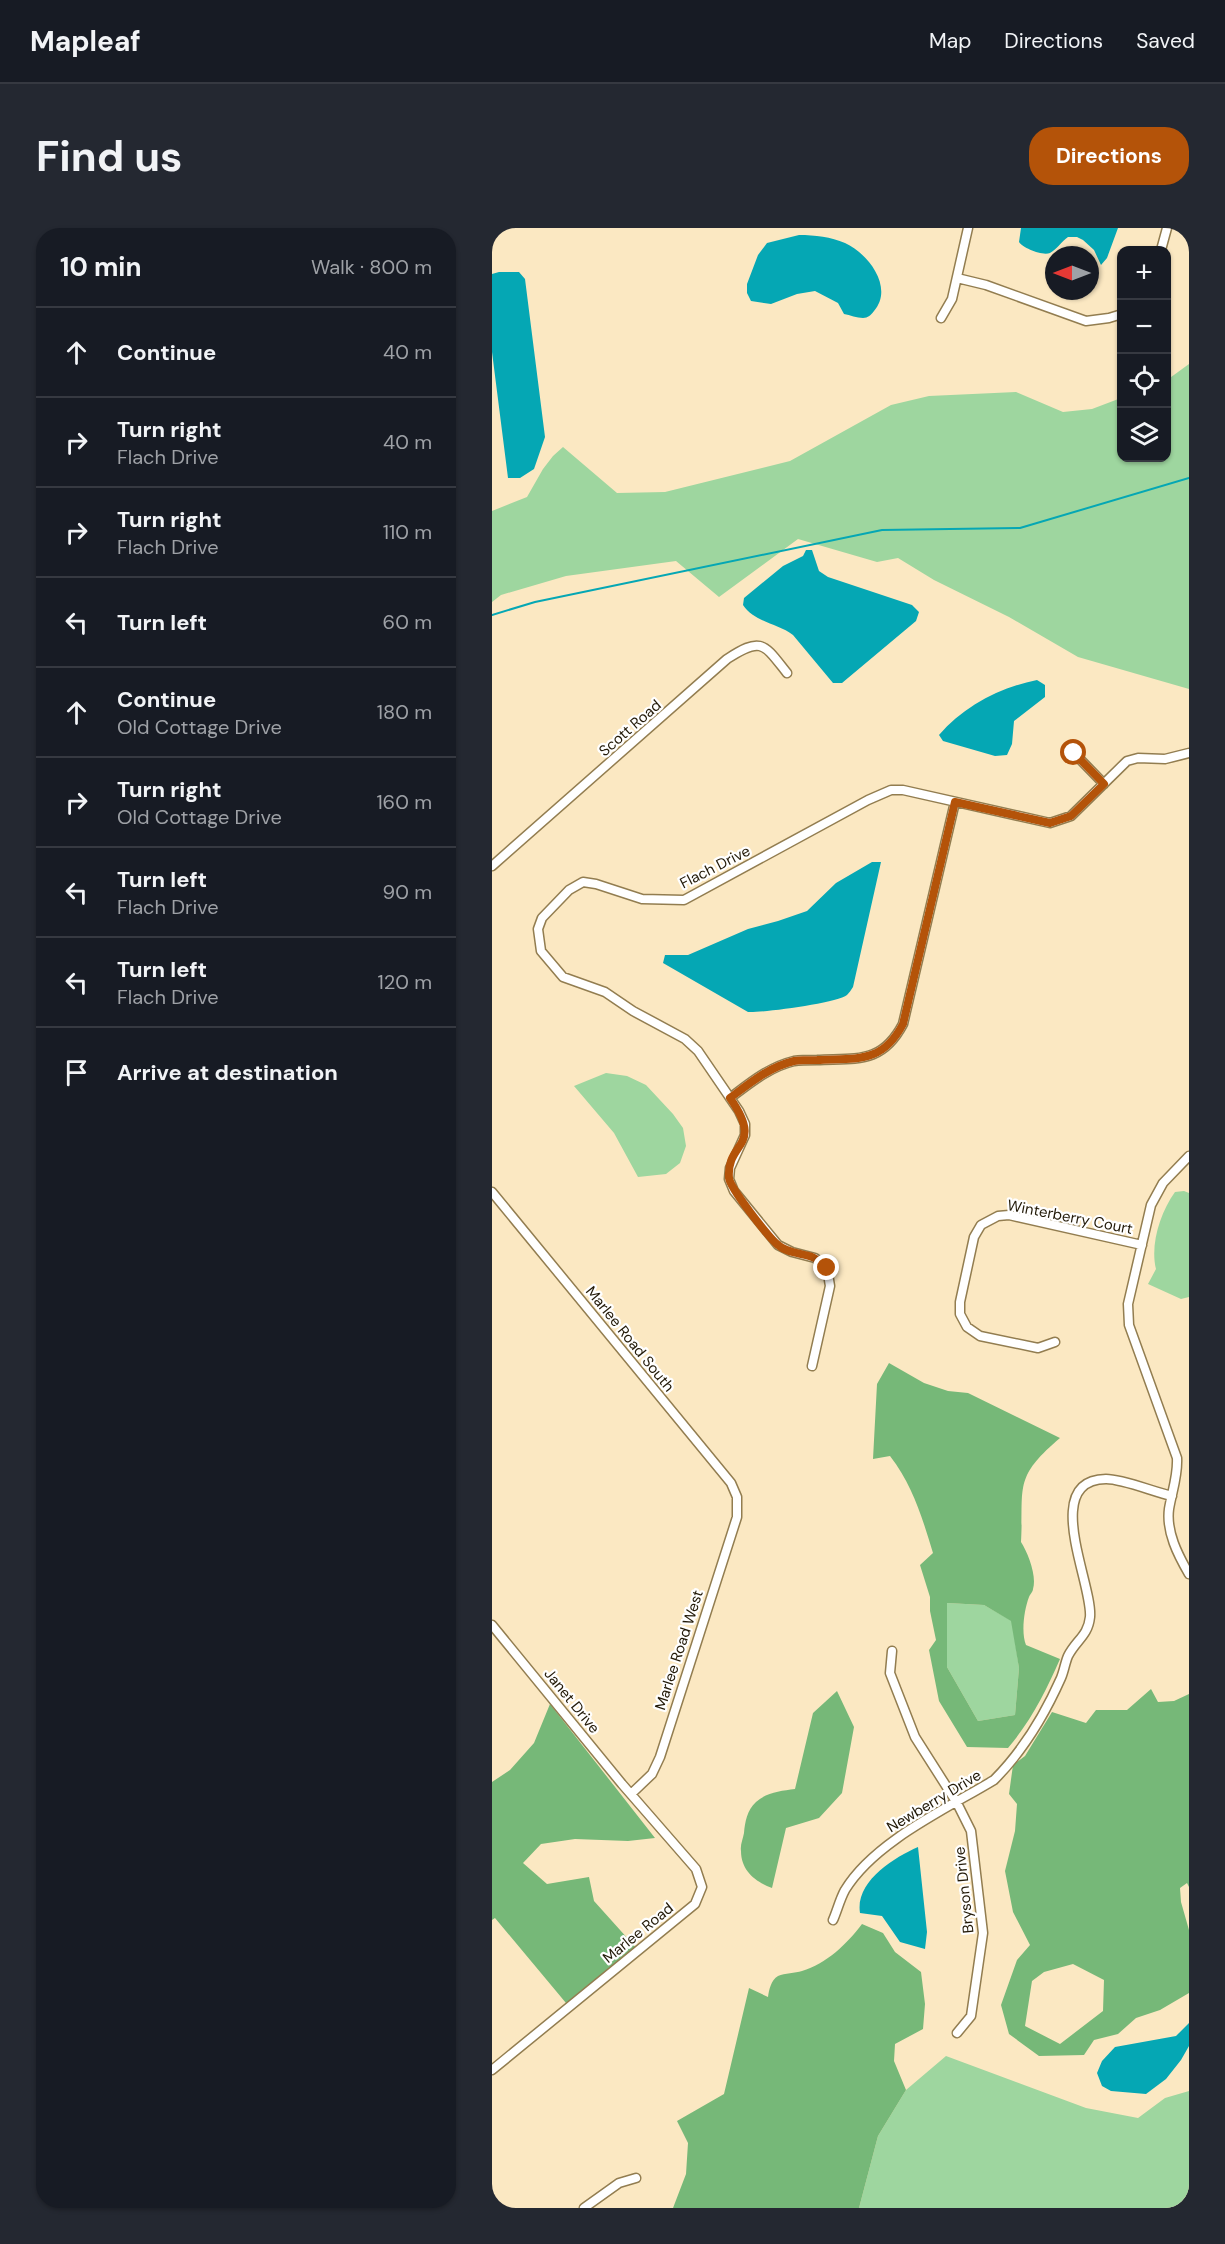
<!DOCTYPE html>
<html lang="en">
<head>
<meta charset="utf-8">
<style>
  :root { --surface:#171b24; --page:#242831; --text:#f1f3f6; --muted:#9ea1a6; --line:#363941; --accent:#b45309 }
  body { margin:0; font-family:"DM Sans",sans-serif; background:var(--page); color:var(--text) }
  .controls { position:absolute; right:18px; top:18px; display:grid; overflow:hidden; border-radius:12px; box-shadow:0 2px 4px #0004 }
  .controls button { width:54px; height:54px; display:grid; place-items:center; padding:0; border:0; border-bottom:2px solid var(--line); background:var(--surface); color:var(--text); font:30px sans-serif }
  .compass { position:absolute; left:553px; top:18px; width:54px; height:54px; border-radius:50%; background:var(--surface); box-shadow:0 2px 4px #0004; rotate:270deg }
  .stop { position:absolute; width:18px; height:18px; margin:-14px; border:4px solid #b45309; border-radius:50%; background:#fff }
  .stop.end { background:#b45309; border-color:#fff; box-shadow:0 2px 6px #0008 }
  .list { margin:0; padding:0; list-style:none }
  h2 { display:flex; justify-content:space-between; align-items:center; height:78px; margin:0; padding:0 24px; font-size:26px }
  h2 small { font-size:20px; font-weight:400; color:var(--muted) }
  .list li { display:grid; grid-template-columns:39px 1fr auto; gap:18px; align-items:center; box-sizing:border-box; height:90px; padding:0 24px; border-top:2px solid var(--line) }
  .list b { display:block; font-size:22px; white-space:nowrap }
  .list p { margin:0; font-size:20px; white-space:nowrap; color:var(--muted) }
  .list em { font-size:20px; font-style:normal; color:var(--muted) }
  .icon { flex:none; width:33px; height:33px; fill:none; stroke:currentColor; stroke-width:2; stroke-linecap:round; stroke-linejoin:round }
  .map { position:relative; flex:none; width:697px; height:1980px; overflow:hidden; border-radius:24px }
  header { display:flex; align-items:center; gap:36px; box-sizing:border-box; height:84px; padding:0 30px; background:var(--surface); border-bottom:2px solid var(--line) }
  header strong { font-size:28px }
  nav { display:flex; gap:33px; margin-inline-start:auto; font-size:21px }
  .intro { display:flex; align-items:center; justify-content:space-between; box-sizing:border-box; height:144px; padding:0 36px }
  h1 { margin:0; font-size:42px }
  .button { padding:15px 27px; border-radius:24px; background:var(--accent); color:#fff; font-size:21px; font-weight:700 }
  main { display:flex; gap:36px; padding:0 36px }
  aside { flex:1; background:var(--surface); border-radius:24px; box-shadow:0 2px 4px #0004 }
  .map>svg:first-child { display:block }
  .green { fill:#9ed69f }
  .forest { fill:#76b878; fill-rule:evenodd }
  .water { fill:#05a7b4 }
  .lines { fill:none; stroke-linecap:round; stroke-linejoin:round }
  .stream { stroke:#05a7b4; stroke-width:2 }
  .street-casing { stroke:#927d50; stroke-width:11 }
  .street { stroke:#fff; stroke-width:8 }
  .route { stroke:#b45309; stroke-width:8 }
  .labels { text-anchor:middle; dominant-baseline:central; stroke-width:4.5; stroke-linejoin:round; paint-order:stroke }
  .street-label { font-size:15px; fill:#221907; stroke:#fff }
</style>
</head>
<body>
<header>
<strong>Mapleaf</strong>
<nav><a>Map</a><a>Directions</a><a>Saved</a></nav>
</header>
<div class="intro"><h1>Find us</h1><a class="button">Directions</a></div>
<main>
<aside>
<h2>10 min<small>Walk · 800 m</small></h2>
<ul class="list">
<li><svg class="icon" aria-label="ahead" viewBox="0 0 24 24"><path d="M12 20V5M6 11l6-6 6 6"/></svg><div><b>Continue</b></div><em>40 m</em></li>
<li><svg class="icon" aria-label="right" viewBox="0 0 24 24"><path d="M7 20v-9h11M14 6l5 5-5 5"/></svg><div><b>Turn right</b><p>Flach Drive</p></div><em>40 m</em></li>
<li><svg class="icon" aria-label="right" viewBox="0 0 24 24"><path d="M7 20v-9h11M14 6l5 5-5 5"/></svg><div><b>Turn right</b><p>Flach Drive</p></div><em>110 m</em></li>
<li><svg class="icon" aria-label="left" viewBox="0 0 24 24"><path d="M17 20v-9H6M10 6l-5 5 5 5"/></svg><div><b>Turn left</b></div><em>60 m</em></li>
<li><svg class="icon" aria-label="ahead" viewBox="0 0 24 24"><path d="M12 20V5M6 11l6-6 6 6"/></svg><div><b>Continue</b><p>Old Cottage Drive</p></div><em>180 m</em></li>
<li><svg class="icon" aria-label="right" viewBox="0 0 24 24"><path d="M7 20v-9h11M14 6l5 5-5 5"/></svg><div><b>Turn right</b><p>Old Cottage Drive</p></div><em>160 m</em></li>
<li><svg class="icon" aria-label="left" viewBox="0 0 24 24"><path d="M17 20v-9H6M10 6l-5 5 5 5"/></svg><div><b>Turn left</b><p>Flach Drive</p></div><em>90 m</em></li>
<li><svg class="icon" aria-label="left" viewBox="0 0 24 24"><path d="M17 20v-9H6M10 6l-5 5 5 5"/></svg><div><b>Turn left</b><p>Flach Drive</p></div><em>120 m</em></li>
<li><svg class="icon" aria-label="arrive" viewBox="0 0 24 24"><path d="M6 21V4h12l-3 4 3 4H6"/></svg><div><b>Arrive at destination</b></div></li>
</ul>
</aside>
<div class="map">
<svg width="697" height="1980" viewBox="0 0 697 1980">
  <rect width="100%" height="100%" fill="#fbe8c2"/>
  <path class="green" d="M697 136V461L586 429 517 389 442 352 406 330 385 334 306 311 227 369 184 333 74 348 9 367 0 374V283L35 269 51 241 61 228 71 219 125 265 173 264 298 233 399 177 437 168 524 164 571 184 600 181 629 170 630 230H674L675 152Z
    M114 845 135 848 154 857 181 886 191 900 194 918 188 935 174 946 146 949 122 905 82 858Z
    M692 963 697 965V1069L689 1071 656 1056 664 1041C658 1017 668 985 683 964Z
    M455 1375 492 1377 520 1393 527 1440 523 1487 486 1493 455 1439Z
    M454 1828 594 1880 646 1890 673 1870 697 1863V1980H367L386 1908 414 1862Z"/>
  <path class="forest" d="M397 1135 432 1155 456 1163 476 1165 568 1210C521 1250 532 1258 529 1314 536 1325 545 1348 541 1361 541 1364 538 1366 537 1369 532 1382 529 1405 534 1417L568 1431C554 1463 539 1493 516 1520L475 1519 447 1473 437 1422 444 1412 438 1383V1369L428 1337 441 1325C430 1289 421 1258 398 1228L381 1231 385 1156ZM455 1375 492 1377 519 1393 527 1440 523 1487 486 1493 455 1439Z
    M659 1461 666 1474 682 1473 697 1466V1659L695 1655 688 1660 689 1674 697 1702V1765L668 1782 644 1790 626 1806 602 1812 592 1827 547 1828 517 1806 509 1777 525 1732 538 1717 521 1684 513 1643 523 1603 525 1576 517 1566 521 1537 533 1528 560 1484 594 1495 604 1482H635ZM581 1736 612 1752 611 1783 568 1816 533 1798 540 1753 552 1744Z
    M345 1463 362 1499 350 1565 327 1590 294 1600 280 1660C264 1654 249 1643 249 1623 248 1617 251 1611 252 1605 253 1594 255 1582 264 1574 275 1564 289 1563 303 1561L321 1485Z
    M58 1476 163 1610 136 1613 83 1611 49 1616 31 1635 55 1656 97 1649 102 1673 146 1722 79 1781 3 1690 0 1692V1554L18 1542 42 1515Z
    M370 1696 391 1705 403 1724 429 1744 433 1776 431 1801 403 1816 402 1833 414 1862 386 1908 367 1980H181L194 1946 196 1915 185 1893 232 1866 257 1760 276 1769C277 1762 279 1752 286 1748 293 1745 303 1745 310 1743 334 1736 355 1716 370 1696Z"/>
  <path class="water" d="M529 0H626L615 30 609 37 602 22 591 12 585 9H576C570 13 564 22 558 25 550 28 531 20 527 14Z
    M307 7C323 7 339 9 353 15 377 26 402 60 382 83 379 87 376 90 371 90 365 90 358 87 352 86L346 75 323 63 305 66 279 76 259 73 255 65V56L266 27 275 15Z
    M7 44H27L33 51 53 209 42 241 28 250H16L0 124V46Z
    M314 322H320L327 343 336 349 420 377 427 384 424 393 350 455H341L301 407C285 395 262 394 251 377L252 370 291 338 311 328Z
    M545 452 553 457V469L522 493 520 516 515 527 503 528 451 513 447 507C472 478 509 459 545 452Z
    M380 634H389L361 759C359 762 357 765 355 767 345 775 270 785 256 784L171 735 173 727H196L256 701 286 693 315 683 344 655Z
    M426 1619 435 1704 433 1721 408 1714 390 1688 368 1685C363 1654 401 1630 426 1619Z
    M697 1795V1818L689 1832 674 1851 654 1866 619 1863 610 1858 605 1845 610 1833 623 1819 684 1808Z"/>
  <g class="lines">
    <path class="stream" d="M0 387 43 374 390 302 528 300 697 250"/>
    <g class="street-casing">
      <path id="street" d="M669 22 675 0
        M465 50 494 57 594 93 617 90 630 86
        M449 90 460 71 476 0
        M582 525 612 556
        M0 638 235 431C270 408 272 416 295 445
        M238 870C258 855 277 839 302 833 309 832 317 832 325 832 365 830 390 836 411 796L463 574
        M697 928 671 955 659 977 636 1076 637 1097 685 1230C686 1248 680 1263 677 1281 674 1304 686 1327 697 1346
        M0 964 239 1255 245 1269V1289L168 1529 160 1546 139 1566
        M563 1114 546 1120 488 1108 475 1099 468 1086V1074L482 1009 489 997 506 988 517 987 650 1017
        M320 1138 338 1058 335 1040 323 1030 300 1024 286 1017 242 963 237 951 238 940 253 907V896L247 883 206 823 193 811 141 783 113 764 71 749 49 723 46 701 50 690 77 662 91 654 104 656 150 671 192 672 376 572 399 562H411L558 595 579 588 635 533 646 530 673 531 697 525
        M0 1397 130 1556 204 1641 210 1659 203 1676 0 1842
        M400 1423 398 1445 423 1509 465 1575 479 1603 491 1705 479 1788 465 1805
        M341 1692C345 1683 348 1671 353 1662 382 1614 454 1581 502 1552 530 1524 553 1486 569 1450 572 1443 573 1435 576 1428 584 1412 596 1408 598 1389 601 1356 548 1252 614 1251 631 1251 662 1264 680 1268
        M92 1980 127 1955 144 1950"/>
    </g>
    <use href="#street" class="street"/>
  </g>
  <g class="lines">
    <path class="route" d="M335 1040C330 1036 326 1031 320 1029 309 1025 295 1025 286 1017 277 1010 238 960 237 950 234 913 273 920 238 870 258 855 277 839 302 833 309 832 317 832 325 832 365 830 390 836 411 796L463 574 558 595 579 588 612 556 582 525"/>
  </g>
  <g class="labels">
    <g class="street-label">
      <text transform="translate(138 500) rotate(-41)">Scott Road</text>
      <text transform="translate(223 639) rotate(-27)">Flach Drive</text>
      <text transform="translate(578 989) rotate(11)">Winterberry Court</text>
      <text transform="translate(138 1111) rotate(51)">Marlee Road South</text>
      <text transform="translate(187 1422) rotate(-72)">Marlee Road West</text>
      <text transform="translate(80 1473) rotate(51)">Janet Drive</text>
      <text transform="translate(442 1573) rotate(-31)">Newberry Drive</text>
      <text transform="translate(472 1662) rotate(-96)">Bryson Drive</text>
      <text transform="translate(146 1705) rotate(-39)">Marlee Road</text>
    </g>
  </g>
</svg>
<div class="controls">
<button>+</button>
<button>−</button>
<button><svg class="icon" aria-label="locate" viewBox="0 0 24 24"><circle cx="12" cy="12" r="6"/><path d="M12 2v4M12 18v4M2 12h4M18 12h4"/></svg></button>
<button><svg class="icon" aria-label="layers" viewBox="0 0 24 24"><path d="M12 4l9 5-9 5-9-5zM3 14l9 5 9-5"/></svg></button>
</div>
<svg class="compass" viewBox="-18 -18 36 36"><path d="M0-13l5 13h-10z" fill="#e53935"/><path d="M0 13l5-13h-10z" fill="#9ea1a6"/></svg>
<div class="stop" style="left:582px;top:525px"></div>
<div class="stop end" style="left:335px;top:1040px"></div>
</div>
</main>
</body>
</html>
